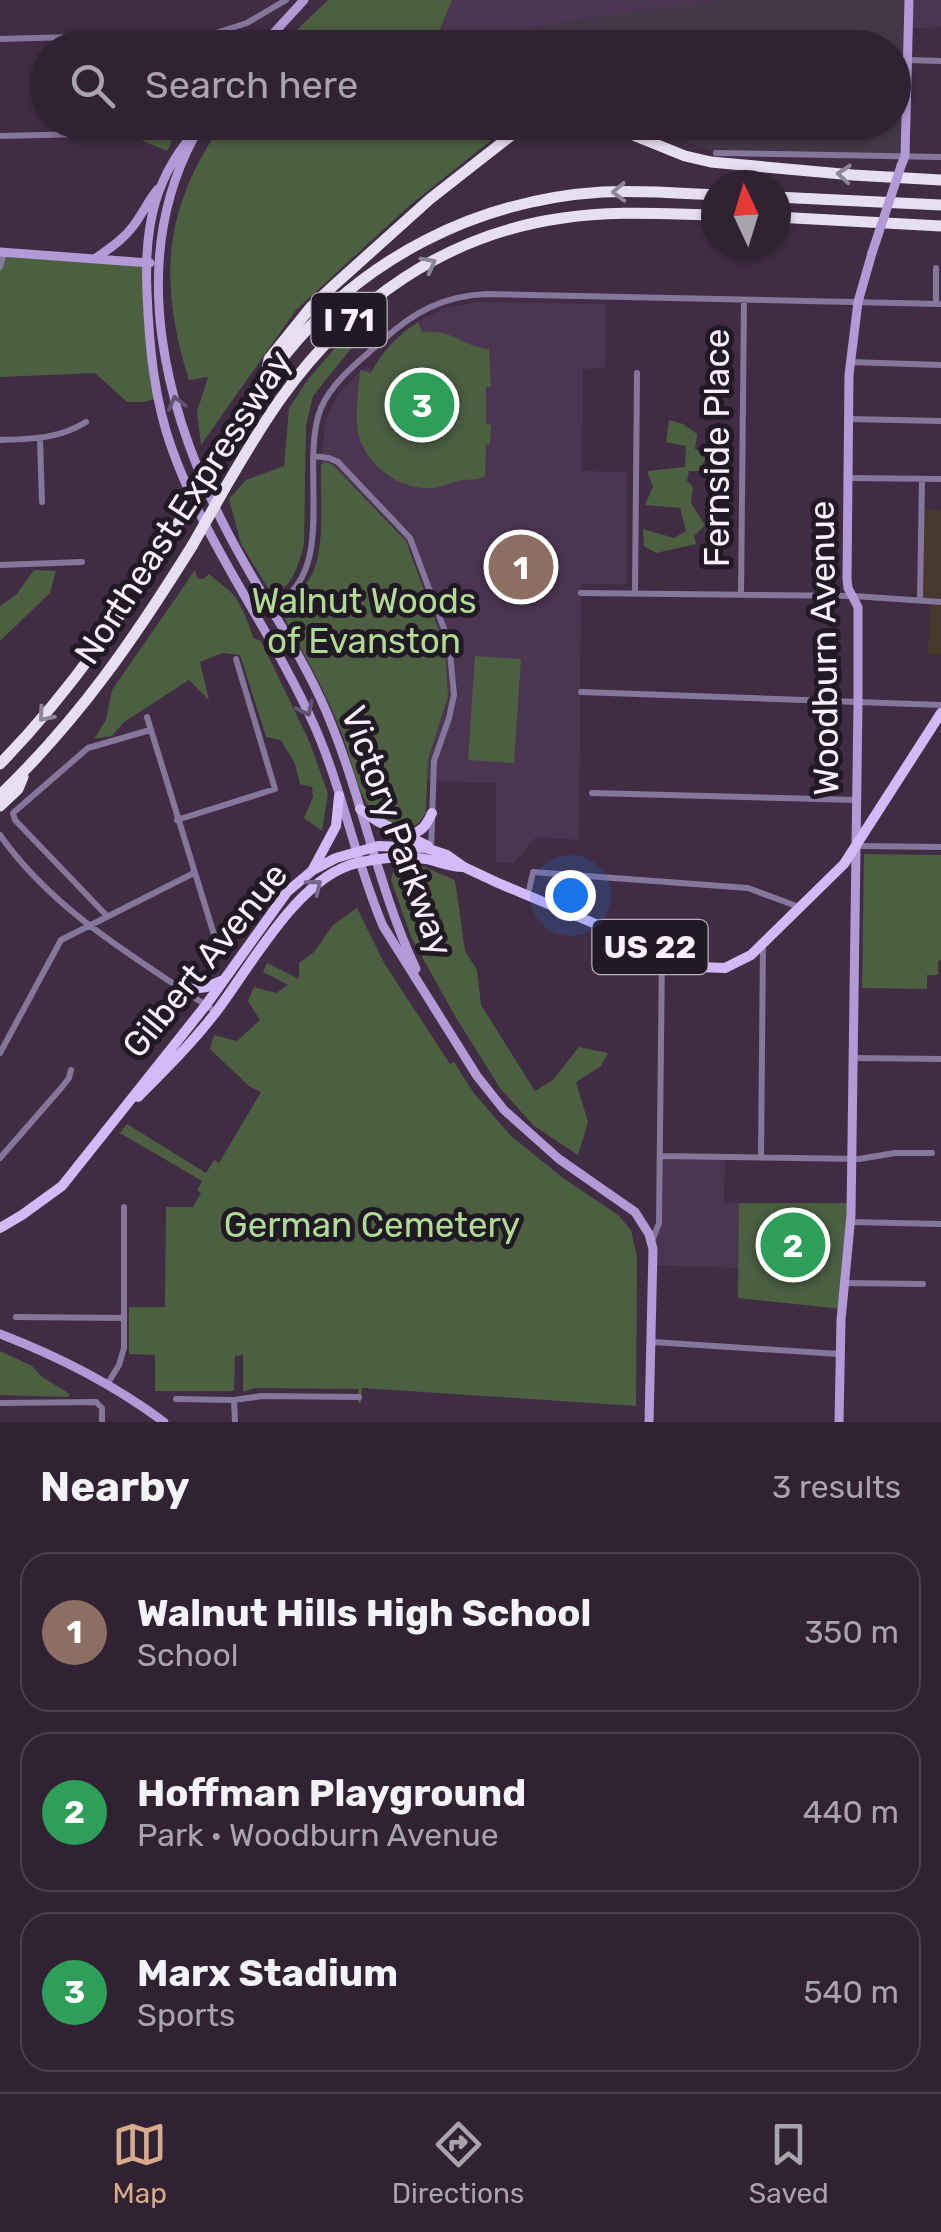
<!DOCTYPE html>
<html lang="en">
<head>
<meta charset="utf-8">
<style>
  :root { --surface:#302232; --page:#382a3a; --text:#f1f3f6; --muted:#a8a4ac; --line:#4b3f4d; --accent:#d6ab8b }
  body { margin:0; font-family:Rubik,sans-serif; background:var(--page); color:var(--text) }
  .compass { position:absolute; left:701px; top:170px; width:90px; height:90px; border-radius:50%; background:var(--surface); box-shadow:0 2px 8px #0004; rotate:356deg }
  .you { position:absolute; left:570px; top:895px; width:35px; height:35px; margin:-25px; border:8px solid #fff; border-radius:50%; background:#1a73e8; box-shadow:0 0 0 15px #1a73e833 }
  .badge { display:grid; place-items:center; width:65px; height:65px; border-radius:50%; background:var(--accent); color:#fff; font-size:32px; font-weight:700 }
  .pin { position:absolute; translate:-50% -50%; border:5px solid #fff; box-shadow:0 2px 10px #0006 }
  .list { margin:0; padding:0; list-style:none }
  h2 { display:flex; justify-content:space-between; align-items:center; height:130px; margin:0; padding:0 40px; font-size:42px }
  h2 small { font-size:32px; font-weight:400; color:var(--muted) }
  .list li { display:grid; grid-template-columns:65px 1fr auto; gap:30px; align-items:center; box-sizing:border-box; height:160px; margin:0 20px 20px; padding:0 20px; border:2px solid var(--line); border-radius:30px }
  .list b { display:block; font-size:38px; white-space:nowrap }
  .list p { margin:0; font-size:32px; white-space:nowrap; color:var(--muted) }
  .list em { font-size:32px; font-style:normal; color:var(--muted) }
  .icon { flex:none; width:55px; height:55px; fill:none; stroke:currentColor; stroke-width:2; stroke-linecap:round; stroke-linejoin:round }
  .map { position:relative; flex:none; width:941px; height:1422px; overflow:hidden }
  .search { position:absolute; background:var(--surface); box-shadow:0 2px 8px #0004; left:30px; right:30px; top:30px; height:110px; display:flex; align-items:center; gap:25px; box-sizing:border-box; padding:0 35px; border-radius:55px; color:var(--muted); font-size:38px }
  .sheet { height:670px; background:var(--surface) }
  nav { display:flex; justify-content:space-around; align-items:center; box-sizing:border-box; height:140px; border-top:2px solid var(--line); background:var(--surface); font-size:28px; color:var(--muted) }
  nav a { display:grid; justify-items:center; gap:5px }
  nav .on { color:var(--accent) }
  .map>svg:first-child { display:block }
  .commercial { fill:#48392c }
  .industrial { fill:#433847 }
  .built { fill:#4c3551 }
  .green { fill:#4c5f41 }
  .lines { fill:none; stroke-linecap:round; stroke-linejoin:round }
  .street { stroke:#85769c; stroke-width:6 }
  .secondary { stroke:#b29ad6; stroke-width:9 }
  .primary { stroke:#d2b9f8; stroke-width:10 }
  .highway { stroke:#e6dff2; stroke-width:11 }
  .secondary-bridge { stroke:#b29ad6; stroke-width:9 }
  .highway-bridge { stroke:#e6dff2; stroke-width:11 }
  .oneway { stroke:#8d8695 }
  .oneway2 { stroke:#625374 }
  .oneway3 { stroke:#7a698e }
  .labels { text-anchor:middle; dominant-baseline:central; stroke-width:10; stroke-linejoin:round; paint-order:stroke }
  .shield { fill:#211923; stroke:#baafbc; stroke-width:2.5 }
  .shield-label { font-size:32px; font-weight:bold; fill:#fbeffd }
  .street-label { font-size:35px; fill:#fbeffd; stroke:#211923 }
  .park-label { font-size:35px; fill:#b0da95; stroke:#211923 }
</style>
</head>
<body>
<div class="map">
<svg width="941" height="1422" viewBox="0 0 941 1422">
  <rect width="100%" height="100%" fill="#402d43"/>
  <path class="commercial" d="M921 509 941 511V655H928L930 602 920 600Z"/>
  <path class="industrial" d="M616 0H941V27L909 28 905 156 716 153 683 140V123L894 122V48H464L478 41 529 28 615 14Z"/>
  <path class="built" d="M452 0H730L616 14 529 28 478 41 464 47 433 48Z
    M909 0H941V27L908 28Z
    M477 302 606 304 605 368 583 369 582 471 627 472 626 584H581L579 840 536 837 514 863 496 862V783L426 781 429 753 446 705 441 635 411 550 396 529 332 464 324 462 321 465 325 421 336 398 344 387 366 367 374 370 396 339 423 318 447 308Z
    M661 1156H725L724 1202 739 1203V1268L653 1265V1249L659 1223Z"/>
  <path class="green" d="M328 0H452L433 47H279Z
    M228 31 230 47H123L122 36Z
    M125 123H180L167 151 125 133Z
    M223 123H520L504 130 409 206 296 310 201 445 197 412 208 377 189 380C158 282 163 208 223 123Z
    M0 252 146 263 158 398 144 402H127L95 373 0 377Z
    M418 322 422 332C456 329 462 347 489 349L491 386 486 387V424L491 425 490 444 486 445 485 476C477 481 472 479 463 480 453 481 444 487 433 488 403 491 371 469 360 440 353 420 359 391 360 370L371 373C382 351 397 336 418 322Z
    M344 338 357 341 313 396 306 426 304 544C301 556 293 589 276 591 273 591 271 589 268 588L241 544 229 499 246 480 284 466 289 408 309 378Z
    M669 420 683 424 697 434 695 449 706 455 701 471H689L687 481 693 487 691 503 705 525 694 536 696 544 656 553 644 546 643 529 674 538 686 531 680 508 645 505 653 487 647 471 685 467 686 446 666 442Z
    M324 462 332 464 406 541 445 647 448 697 428 760 426 814H424C414 843 374 818 365 800 354 780 350 755 342 734 326 693 305 655 283 616 285 603 307 588 314 570 325 541 320 496 321 465Z
    M34 570 56 571 50 593 0 641V606L16 595Z
    M195 570 197 578 203 579 209 574C218 582 229 589 236 598 242 607 250 627 253 638L261 641 310 743 328 794 322 831 304 818 313 797 312 787 300 784 295 764 281 740 266 737 240 655 222 653 200 662 209 700 189 680 124 722 112 736 94 739 106 720 112 690Z
    M475 656 521 659 514 763 468 760Z
    M864 854 941 855V960L938 961V975H927V989L862 988Z
    M395 864 424 867 455 880 465 951 477 970 481 1005 535 1091 553 1080 579 1047 608 1053 601 1066 576 1082 588 1122 578 1155 534 1126 500 1088 455 1016 411 937 391 880Z
    M357 908 384 963 450 1064 454 1062 473 1092 511 1136 563 1178 618 1215 631 1230 637 1257 636 1406 362 1388 361 1403H358V1389L255 1388 243 1392V1355L235 1356 234 1391H155V1355L129 1354V1307H165L166 1207H193L201 1193 197 1190 202 1181 120 1133 127 1124 206 1173 214 1160 219 1163 261 1092 249 1086 210 1049 214 1035 237 1041 260 1020 248 1001 254 987 276 993 288 985 263 972 267 963 299 979V963L314 952 333 925Z
    M739 1203H851L841 1309 738 1298Z
    M0 1351 32 1366 42 1377 70 1394 68 1397 0 1395Z"/>
  <g class="lines">
    <path class="street" d="M0 39 216 33 247 23 286 0
      M908 60 941 61
      M0 136 125 133V122
      M716 153 941 157
      M0 267 4 252
      M936 304V268
      M850 362 941 365
      M849 419 941 421
      M40 439 42 502
      M0 440C32 439 59 439 86 422
      M314 456 329 458 338 462 410 538 449 642 454 695 449 718 434 761 431 851
      M848 478 941 479
      M0 565 82 562
      M581 593 854 596 941 602
      M635 593 637 373
      M741 594 744 301
      M920 600 922 479
      M256 613C265 609 275 605 283 599 336 562 299 462 321 408 333 380 361 360 383 340 414 312 443 296 486 294L941 304
      M581 692 941 705
      M147 717 220 954
      M592 793 856 800
      M177 820 275 789 236 659
      M0 835C55 913 138 959 216 1012
      M857 846 941 847
      M528 895 533 872 748 888 799 907
      M107 916 15 820 13 813 88 748 150 730
      M0 1053 61 940 194 873
      M854 1058 941 1059
      M661 1156 859 1159 895 1153H932
      M761 1157 763 944
      M0 1158 62 1087 69 1078 71 1070
      M850 1222 941 1224
      M652 1241 659 1223 662 952
      M845 1283 923 1284
      M16 1317 124 1318
      M653 1342 839 1354
      M108 1383 119 1365 124 1348V1207
      M176 1399 234 1400 262 1396 359 1397
      M234 1400 235 1422
      M0 1403 96 1402 102 1408V1422"/>
    <path class="secondary" d="M260 48 304 0
      M201 125C154 175 144 226 147 292 149 344 154 400 172 449 207 547 272 631 314 725 343 790 355 861 383 926L477 1076 504 1110 559 1159 635 1212 649 1234 653 1249 649 1422
      M193 139C127 264 165 412 227 531 258 592 299 648 326 711 362 795 377 886 416 969
      M901 166 905 156 909 0
      M0 252 150 263
      M96 258C110 248 124 239 134 225 143 213 148 201 158 189
      M0 1334C60 1357 113 1384 164 1422
      M839 1422 841 1320 851 1215 858 703V607L848 588 847 579 849 375 858 302 872 253"/>
    <path class="primary" d="M360 809 377 821 428 846
      M406 834C421 834 426 826 432 813
      M313 869 336 826 339 796
      M182 990 207 987 223 980
      M138 1097C165 1070 193 1042 216 1012 251 966 299 876 357 863 379 858 403 855 426 859 439 862 450 867 463 867
      M0 1228 22 1215 62 1186 206 1005 287 892 313 870 336 858 378 846 426 848 447 855 464 867 498 883 698 967 725 968 751 955 844 864 941 713"/>
    <path class="highway" d="M601 122 685 156 711 162 853 175 941 180
      M776 197 941 205
      M776 217 941 226
      M266 377 269 359 311 307 331 288 430 199 513 134 541 122
      M212 462C236 426 258 388 285 355 363 258 477 200 602 192 640 190 678 193 716 195
      M225 488C243 457 261 426 282 397 350 302 446 234 563 218 614 210 665 214 716 215
      M0 764C71 691 128 608 180 520
      M0 795C80 718 134 639 192 546
      M0 806 18 789 23 777"/>
    <path class="secondary-bridge" d="M872 253 901 166"/>
    <path class="highway-bridge" d="M180 520 212 462
      M192 546 225 488"/>
  </g>
  <defs><path id="oneway-chevron" d="M-2-3.5L2.5 0L-2 3.5" fill="none" stroke-width="1.6" stroke-linecap="round" stroke-linejoin="round" transform="scale(2.5)"/></defs>
  <g class="oneway">
    <use href="#oneway-chevron" transform="translate(844 174) rotate(-175)"/>
    <use href="#oneway-chevron" transform="translate(619 192) rotate(178)"/>
    <use href="#oneway-chevron" transform="translate(429 264) rotate(-28)"/>
    <use href="#oneway-chevron" transform="translate(45 715) rotate(130)"/>
  </g>
  <g class="oneway2">
    <use href="#oneway-chevron" transform="translate(176 403) rotate(-104)"/>
    <use href="#oneway-chevron" transform="translate(306 709) rotate(64)"/>
  </g>
  <use class="oneway3" href="#oneway-chevron" transform="translate(315 886) rotate(-39)"/>
  <g class="labels">
    <g class="shield">
      <rect x="311.5" y="293" width="75" height="54" rx="8"/>
      <rect x="592.5" y="920" width="115" height="54" rx="8"/>
    </g>
    <g class="shield-label">
      <text x="349" y="320">I 71</text>
      <text x="650" y="947">US 22</text>
    </g>
    <g class="street-label">
      <text transform="translate(717 448) rotate(-90)">Fernside Place</text>
      <text transform="translate(183 507) rotate(-57)">Northeast Expressway</text>
      <text transform="translate(824 648) rotate(-91)">Woodburn Avenue</text>
      <text transform="translate(397 831) rotate(70)">Victory Parkway</text>
      <text transform="translate(205 960) rotate(-51)">Gilbert Avenue</text>
    </g>
    <g class="park-label">
      <text x="364" y="601">Walnut Woods<tspan x="364" dy="40">of Evanston</tspan></text>
      <text x="372" y="1225">German Cemetery</text>
    </g>
  </g>
</svg>
<svg class="compass" viewBox="-18 -18 36 36"><path d="M0-13l5 13h-10z" fill="#e53935"/><path d="M0 13l5-13h-10z" fill="#a8a4ac"/></svg>
<div class="you"></div>
<div class="pin badge" style="left:521px;top:567px;background:#8d6e63">1</div>
<div class="pin badge" style="left:793px;top:1245px;background:#2e9e5b">2</div>
<div class="pin badge" style="left:422px;top:405px;background:#2e9e5b">3</div>
<div class="search"><svg class="icon" aria-label="search" viewBox="0 0 24 24"><circle cx="10" cy="10" r="6"/><path d="M15 15l6 6"/></svg>Search here</div>
</div>
<section class="sheet">
<h2>Nearby<small>3 results</small></h2>
<ul class="list">
<li><span class="badge" style="background:#8d6e63">1</span><div><b>Walnut Hills High School</b><p>School</p></div><em>350 m</em></li>
<li><span class="badge" style="background:#2e9e5b">2</span><div><b>Hoffman Playground</b><p>Park · Woodburn Avenue</p></div><em>440 m</em></li>
<li><span class="badge" style="background:#2e9e5b">3</span><div><b>Marx Stadium</b><p>Sports</p></div><em>540 m</em></li>
</ul>
</section>
<nav>
<a class="on"><svg class="icon" aria-label="map" viewBox="0 0 24 24"><path d="M3 6l6-2 6 2 6-2v14l-6 2-6-2-6 2zM9 4v14M15 6v14"/></svg>Map</a>
<a><svg class="icon" aria-label="directions" viewBox="0 0 24 24"><path d="M12 3l9 9-9 9-9-9zM9 14v-3h6M13 9l2 2-2 2"/></svg>Directions</a>
<a><svg class="icon" aria-label="saved" viewBox="0 0 24 24"><path d="M7 4h10v16l-5-4-5 4z"/></svg>Saved</a>
</nav>
</body>
</html>
